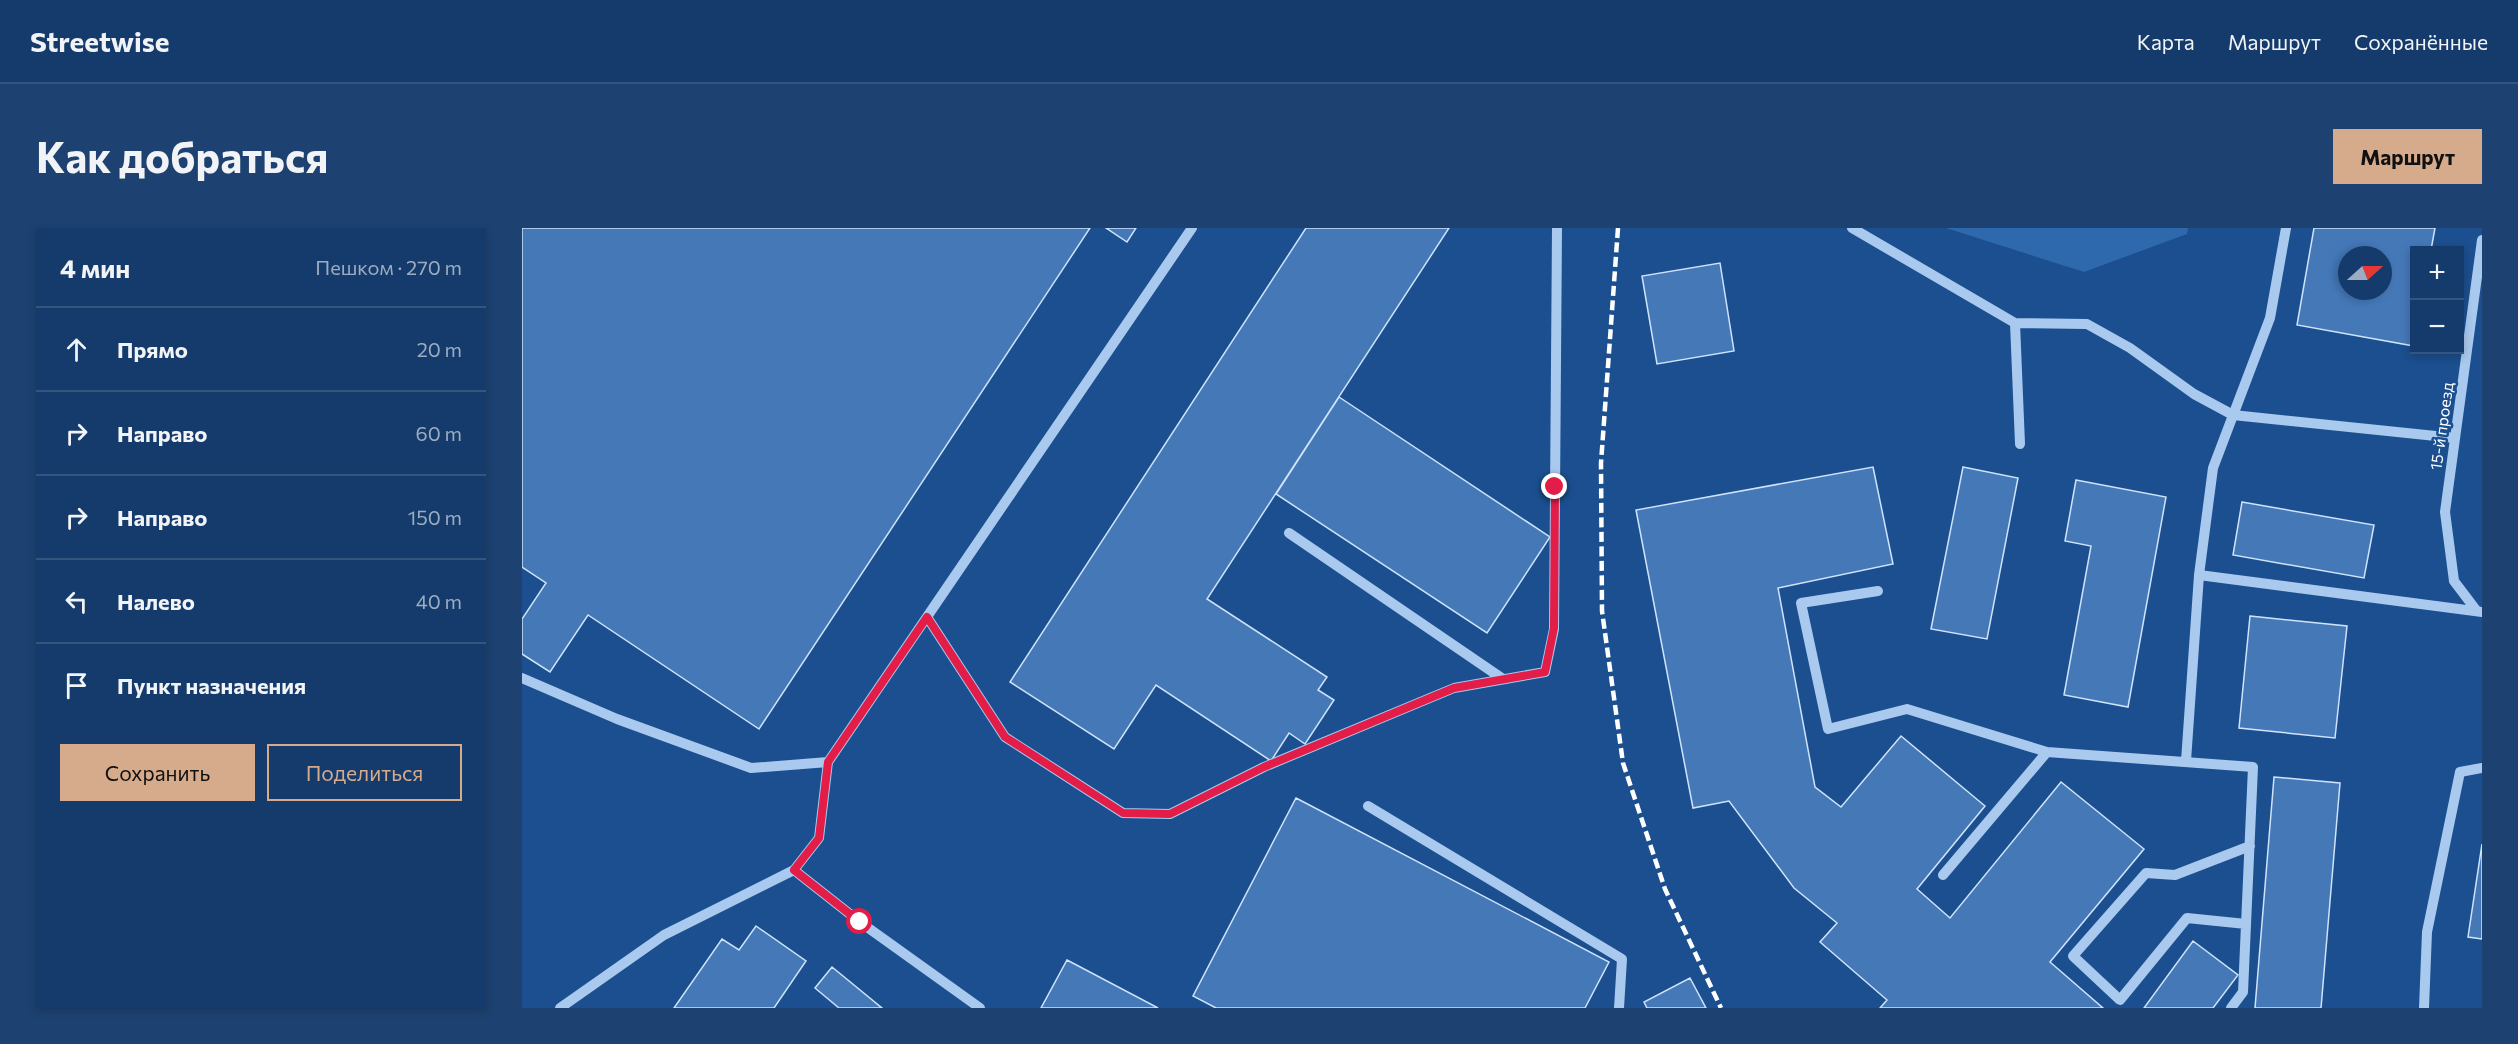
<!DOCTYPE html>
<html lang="ru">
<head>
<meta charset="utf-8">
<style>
  :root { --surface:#143b6b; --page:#1d4271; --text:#f1f3f6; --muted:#9dadc1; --line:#33557e; --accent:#d6ab8b }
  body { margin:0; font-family:Commissioner,sans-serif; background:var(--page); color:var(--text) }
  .controls { position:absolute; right:18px; top:18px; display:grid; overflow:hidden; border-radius:0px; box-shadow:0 3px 9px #0003 }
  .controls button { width:54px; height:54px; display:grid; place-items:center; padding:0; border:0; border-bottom:2px solid var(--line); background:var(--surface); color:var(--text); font:30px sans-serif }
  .compass { position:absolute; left:1816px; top:18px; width:54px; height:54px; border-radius:50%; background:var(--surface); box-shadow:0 3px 9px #0003; rotate:69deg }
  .stop { position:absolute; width:18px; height:18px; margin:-14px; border:4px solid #e11d48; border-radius:50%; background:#fff }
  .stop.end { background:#e11d48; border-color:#fff; box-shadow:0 2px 6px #0008 }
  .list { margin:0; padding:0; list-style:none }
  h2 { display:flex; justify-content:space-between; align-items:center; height:78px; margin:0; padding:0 24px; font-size:26px }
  h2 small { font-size:20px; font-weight:400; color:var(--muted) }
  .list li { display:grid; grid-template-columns:39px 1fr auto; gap:18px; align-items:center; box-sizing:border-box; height:84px; padding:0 24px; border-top:2px solid var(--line) }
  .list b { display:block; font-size:22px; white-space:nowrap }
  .list em { font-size:20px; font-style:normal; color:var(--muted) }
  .actions { display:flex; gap:12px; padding:18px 24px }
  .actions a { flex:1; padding:14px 0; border:2px solid var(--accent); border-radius:0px; text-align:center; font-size:21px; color:var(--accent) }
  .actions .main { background:var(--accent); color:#111 }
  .icon { flex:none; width:33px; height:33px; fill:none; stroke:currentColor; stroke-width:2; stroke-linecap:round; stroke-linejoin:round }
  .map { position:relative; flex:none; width:1960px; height:780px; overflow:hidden; border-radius:0px }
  header { display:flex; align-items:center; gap:36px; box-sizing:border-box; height:84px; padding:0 30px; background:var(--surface); border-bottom:2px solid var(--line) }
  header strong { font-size:28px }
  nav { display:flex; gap:33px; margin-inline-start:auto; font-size:21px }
  .intro { display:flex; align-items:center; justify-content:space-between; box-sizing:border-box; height:144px; padding:0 36px }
  h1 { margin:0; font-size:42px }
  .button { padding:15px 27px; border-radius:0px; background:var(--accent); color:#111; font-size:21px; font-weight:700 }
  main { display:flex; gap:36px; padding:0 36px }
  aside { flex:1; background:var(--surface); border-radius:0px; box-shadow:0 3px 9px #0003 }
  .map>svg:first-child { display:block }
  .green { fill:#2e69ad }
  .building { fill:#4478b7; stroke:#cfe3fa; stroke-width:1.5; fill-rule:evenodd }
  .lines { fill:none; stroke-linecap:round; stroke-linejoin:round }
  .minor { stroke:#a9c9ee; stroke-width:10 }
  .rail { stroke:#fff; stroke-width:4.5; stroke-dasharray:10 4.5; stroke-linecap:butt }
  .route { stroke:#e11d48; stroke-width:8 }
  .labels { text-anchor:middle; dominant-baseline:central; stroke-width:5; stroke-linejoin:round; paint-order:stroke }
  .street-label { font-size:16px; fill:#fff; stroke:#1b4f8f }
</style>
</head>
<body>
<header>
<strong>Streetwise</strong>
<nav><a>Карта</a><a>Маршрут</a><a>Сохранённые</a></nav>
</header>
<div class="intro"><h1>Как добраться</h1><a class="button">Маршрут</a></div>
<main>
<aside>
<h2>4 мин<small>Пешком · 270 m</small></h2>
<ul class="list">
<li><svg class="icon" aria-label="ahead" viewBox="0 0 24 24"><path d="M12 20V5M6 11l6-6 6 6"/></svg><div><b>Прямо</b></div><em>20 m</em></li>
<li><svg class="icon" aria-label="right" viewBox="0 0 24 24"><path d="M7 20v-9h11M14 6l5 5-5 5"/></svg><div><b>Направо</b></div><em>60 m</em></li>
<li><svg class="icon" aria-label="right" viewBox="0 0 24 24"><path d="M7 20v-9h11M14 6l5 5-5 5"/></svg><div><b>Направо</b></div><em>150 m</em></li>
<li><svg class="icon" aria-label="left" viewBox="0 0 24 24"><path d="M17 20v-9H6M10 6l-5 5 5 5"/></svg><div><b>Налево</b></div><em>40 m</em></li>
<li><svg class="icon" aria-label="arrive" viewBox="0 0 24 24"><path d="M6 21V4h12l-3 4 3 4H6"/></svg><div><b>Пункт назначения</b></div></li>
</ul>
<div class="actions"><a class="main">Сохранить</a><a>Поделиться</a></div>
</aside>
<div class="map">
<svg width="1960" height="780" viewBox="0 0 1960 780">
  <rect width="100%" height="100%" fill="#1b4f8f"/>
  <path class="green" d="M1424 0H1666L1665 6 1562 44Z"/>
  <path class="building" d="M0 0H568L237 501 66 387 28 444 0 426V391L24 355 0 339Z
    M584 0H614L605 14Z
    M784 0H927L685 371 805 449 796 462 812 472 783 516 767 505 749 533 634 457 592 521 488 454Z
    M1792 0H1913L1909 22H1892V118L1775 97ZM1825 27H1861V63H1825Z
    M1198 35 1212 123 1135 136 1120 48Z
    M817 169 1028 309 965 405 754 266Z
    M1351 239 1371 336 1256 360 1293 559 1319 579 1379 508 1463 578 1395 661 1428 690 1539 554 1622 621 1528 734 1581 780H1358L1365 772 1298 714 1315 695 1272 660 1207 573 1171 580 1114 282Z
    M1441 239 1496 250 1465 411 1409 401Z
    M1554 252 1644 269 1606 479 1542 467 1569 318 1543 313Z
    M1720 274 1852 297 1842 350 1711 327Z
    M1728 388 1825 398 1813 510 1717 500Z
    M1752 549 1818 555 1799 780H1733Z
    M774 570 1087 734 1063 780H694L671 768Z
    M1960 616V711L1946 709Z
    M234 698 284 733 252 780H152L200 711 217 722Z
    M1671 713 1716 747 1691 780H1622Z
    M545 732 636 780H519Z
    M310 739 360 780H317L293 760Z
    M1168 750 1184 780H1125L1122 774Z"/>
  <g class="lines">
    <path class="minor" d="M1330 0 1493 95 1498 216
      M1493 95 1565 96 1608 120 1672 166 1711 187 1933 210
      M767 305 981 451
      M1677 347 1691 240 1748 90 1764 0
      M1356 363 1279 375 1306 501 1385 481 1525 524
      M1954 382 1932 353 1923 284 1960 12
      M405 389 483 509 601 585 648 586 742 539 932 460 1023 444 1032 401 1035 0
      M0 450 95 491 229 540 306 534
      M1664 533 1677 347 1960 384
      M846 578 1100 731 1097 780
      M272 642 338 694 458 780
      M1421 647 1525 524 1731 539 1721 764 1709 780
      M1724 696 1665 690 1598 772 1551 728 1624 645 1653 647 1728 618
      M38 780 142 707 272 642 297 610 306 534 670 0
      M1902 780 1905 704 1938 544 1960 540"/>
    <path class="rail" d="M1096 0 1079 235 1080 383 1101 535 1143 661 1199 780"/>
  </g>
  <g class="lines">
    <path class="route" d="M338 694 272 642 297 610 306 534 405 389 483 509 601 585 648 586 742 539 932 460 1023 444 1032 400 1033 259"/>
  </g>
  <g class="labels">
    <g class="street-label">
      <text transform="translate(1919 198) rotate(-82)">15-й проезд</text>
    </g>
  </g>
</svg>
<div class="controls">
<button>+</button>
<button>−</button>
</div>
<svg class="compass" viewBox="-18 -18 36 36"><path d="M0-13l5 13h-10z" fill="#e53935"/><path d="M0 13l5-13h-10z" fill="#9dadc1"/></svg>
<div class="stop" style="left:338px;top:694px"></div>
<div class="stop end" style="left:1033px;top:259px"></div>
</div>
</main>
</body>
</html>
